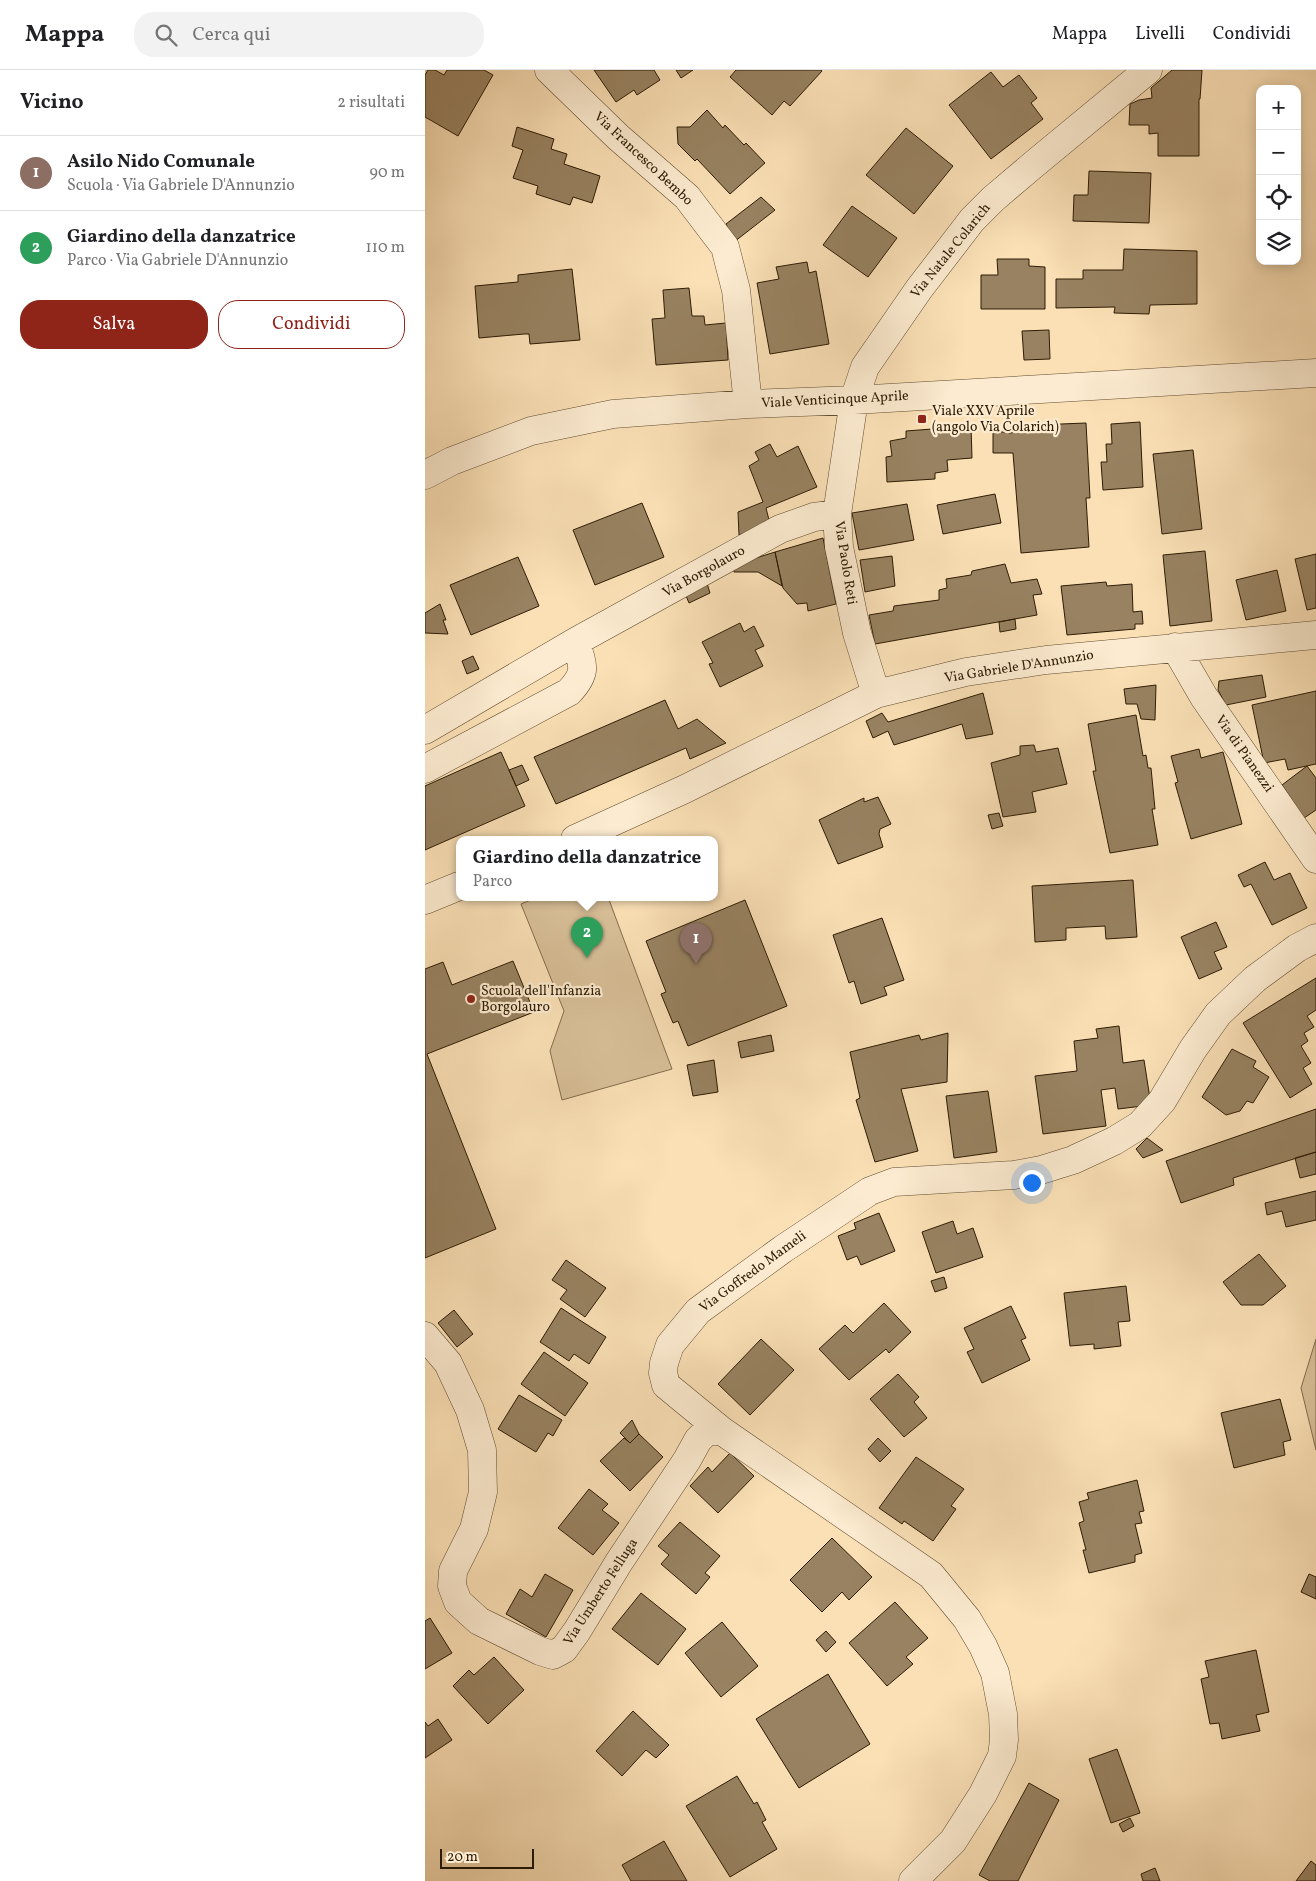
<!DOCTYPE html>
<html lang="it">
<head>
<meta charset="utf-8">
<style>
  :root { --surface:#fff; --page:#f2f2f2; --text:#202124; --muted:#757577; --line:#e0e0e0; --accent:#8f2418 }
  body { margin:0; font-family:Vollkorn,serif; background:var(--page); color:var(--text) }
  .controls { position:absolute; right:15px; top:15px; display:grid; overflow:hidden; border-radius:10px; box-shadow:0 2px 12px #0003 }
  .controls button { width:45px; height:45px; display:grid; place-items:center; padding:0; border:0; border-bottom:1px solid var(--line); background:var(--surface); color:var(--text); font:25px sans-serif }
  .scale { position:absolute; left:15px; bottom:12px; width:94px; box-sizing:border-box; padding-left:5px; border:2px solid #2d1c04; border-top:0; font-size:14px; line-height:18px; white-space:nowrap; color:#2d1c04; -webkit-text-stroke:4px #fcebd0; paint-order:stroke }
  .you { position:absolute; left:606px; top:1112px; width:18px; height:18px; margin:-12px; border:4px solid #fff; border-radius:50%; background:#1a73e8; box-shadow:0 0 0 8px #1a73e833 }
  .badge { display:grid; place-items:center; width:32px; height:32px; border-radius:50%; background:var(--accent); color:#fff; font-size:16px; font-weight:700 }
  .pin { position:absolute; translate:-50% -41px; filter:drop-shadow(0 1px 2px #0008) }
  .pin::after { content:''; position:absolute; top:26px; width:18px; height:15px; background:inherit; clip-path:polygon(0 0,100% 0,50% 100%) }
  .popup { position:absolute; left:31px; top:766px; width:262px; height:65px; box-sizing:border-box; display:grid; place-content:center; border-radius:10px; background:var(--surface); filter:drop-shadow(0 1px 4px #0005); font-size:16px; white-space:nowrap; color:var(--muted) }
  .popup b { font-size:19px; color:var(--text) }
  .popup::after { content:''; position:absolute; left:50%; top:100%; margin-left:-10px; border:10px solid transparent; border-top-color:var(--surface) }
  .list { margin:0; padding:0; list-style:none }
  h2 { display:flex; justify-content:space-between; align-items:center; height:65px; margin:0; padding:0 20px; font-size:21px }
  h2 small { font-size:16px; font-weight:400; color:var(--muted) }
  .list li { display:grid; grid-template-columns:32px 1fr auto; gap:15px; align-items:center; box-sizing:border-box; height:75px; padding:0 20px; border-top:1px solid var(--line) }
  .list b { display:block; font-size:19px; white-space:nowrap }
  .list p { margin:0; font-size:16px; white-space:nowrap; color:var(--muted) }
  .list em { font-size:16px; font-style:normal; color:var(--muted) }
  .actions { display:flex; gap:10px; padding:15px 20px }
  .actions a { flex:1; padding:11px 0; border:1px solid var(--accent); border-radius:20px; text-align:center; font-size:18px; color:var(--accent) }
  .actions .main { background:var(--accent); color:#fff }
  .icon { flex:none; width:28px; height:28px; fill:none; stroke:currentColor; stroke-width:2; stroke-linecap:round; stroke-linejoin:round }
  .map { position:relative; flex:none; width:891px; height:1811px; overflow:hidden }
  header { display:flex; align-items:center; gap:30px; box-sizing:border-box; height:70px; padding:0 25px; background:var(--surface); border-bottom:1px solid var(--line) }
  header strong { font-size:24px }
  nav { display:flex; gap:28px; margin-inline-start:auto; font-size:18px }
  .search { width:350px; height:45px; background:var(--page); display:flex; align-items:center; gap:12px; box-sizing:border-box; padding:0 18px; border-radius:20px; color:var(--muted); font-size:19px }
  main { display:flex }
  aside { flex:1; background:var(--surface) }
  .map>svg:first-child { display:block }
  .green { fill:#d8bf98; stroke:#826e4e }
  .building { fill:#988261; stroke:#2d1c04 }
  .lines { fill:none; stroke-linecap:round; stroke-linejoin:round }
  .street-casing { stroke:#604d30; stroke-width:29 }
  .street { stroke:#fcebd0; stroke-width:28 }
  .poi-dot { fill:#8f2418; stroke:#fcebd0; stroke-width:2 }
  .labels { text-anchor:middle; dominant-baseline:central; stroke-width:4.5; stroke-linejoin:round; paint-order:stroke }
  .street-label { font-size:14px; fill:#2d1c04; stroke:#fcebd0 }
  .poi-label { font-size:14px; fill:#2d1c04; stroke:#fcebd0; text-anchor:start }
</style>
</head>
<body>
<header>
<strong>Mappa</strong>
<div class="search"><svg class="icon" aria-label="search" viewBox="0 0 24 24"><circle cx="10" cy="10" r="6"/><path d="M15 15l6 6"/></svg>Cerca qui</div>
<nav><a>Mappa</a><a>Livelli</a><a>Condividi</a></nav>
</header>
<main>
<aside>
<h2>Vicino<small>2 risultati</small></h2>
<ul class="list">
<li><span class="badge" style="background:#8d6e63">1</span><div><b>Asilo Nido Comunale</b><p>Scuola · Via Gabriele D'Annunzio</p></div><em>90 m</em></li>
<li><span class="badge" style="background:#2e9e5b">2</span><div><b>Giardino della danzatrice</b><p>Parco · Via Gabriele D'Annunzio</p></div><em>110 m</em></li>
</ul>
<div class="actions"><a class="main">Salva</a><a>Condividi</a></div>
</aside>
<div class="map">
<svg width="891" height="1811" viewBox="0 0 891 1811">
  <rect width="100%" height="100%" fill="#fbe0b6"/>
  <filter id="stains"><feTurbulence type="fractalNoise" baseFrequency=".004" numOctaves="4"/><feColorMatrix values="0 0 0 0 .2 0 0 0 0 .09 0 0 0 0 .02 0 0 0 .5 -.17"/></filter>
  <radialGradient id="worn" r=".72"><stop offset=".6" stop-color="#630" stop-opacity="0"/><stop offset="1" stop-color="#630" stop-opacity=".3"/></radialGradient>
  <path class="green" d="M113 827H183L247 999 137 1030 125 981 139 941 96 834Z
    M891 1269V1380L876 1318Z"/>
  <path class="building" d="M3 0H10L19 5 22 0H59L68 5 33 66 0 47V5Z
    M169 0H229L235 10 212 25 209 20 191 32Z
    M251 0H268L256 8Z
    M311 0H396L397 1 365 36 359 31 347 45 305 7Z
    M747 0H777L775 29H774V86H733V63L724 64V55H704L705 34 714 30 727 28 726 18Z
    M566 2 578 17 594 5 612 28 606 33 618 49 566 89 524 35Z
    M282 40 298 58 300 55 319 75 321 73 340 93 305 124 272 89 270 91 253 74 252 57H265Z
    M92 57 129 69 126 79 142 84 139 94 175 106 167 133 148 127 145 135 111 124 113 116 88 108 98 80 87 76Z
    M481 58 528 96 489 144 441 105Z
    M664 101 726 103 724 153 648 151 649 125H663Z
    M336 127 350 140 309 172 301 154Z
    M427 136 472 168 443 207 398 175Z
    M699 179 772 181V234L725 235 724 244 689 243 690 237 631 238V209H658V200H698Z
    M572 189H604V196L620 197V239H556V205H573Z
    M382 192 384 203 391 201 404 274 345 284 332 213 354 209 351 197Z
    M147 199 155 270 105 274 104 264H99L54 268 50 216 93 212V205Z
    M264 218 267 246H279L280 255 301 253 303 290 231 295 227 249 240 248 238 220Z
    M624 260 625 289 599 290 597 261Z
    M715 352 718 417 678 420 676 392H682L681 374H687L686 354Z
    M661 353 665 428H661L664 477 596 483 588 383H568V361L587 363 586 356Z
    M546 356 547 388 522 390 523 401 510 403V409L462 412 461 387 467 386 465 371 481 368V361Z
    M345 374 352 387 373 376 392 417 341 438 345 454 314 465 313 442 338 432 324 396 334 390 330 382Z
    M768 380 777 459 737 464 728 384Z
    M570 424 576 453 518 464 512 435Z
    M217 433 239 487 170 515 148 460Z
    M482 434 489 470 434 480 427 443Z
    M398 468 411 534 383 541 382 533 372 534 358 518 350 482Z
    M780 481 787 551 745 556 738 485Z
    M350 482 357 516 333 502H309V495Z
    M891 484V538L882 540 870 489Z
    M467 486 470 516 440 522 435 490Z
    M93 487 114 536 46 565 25 515Z
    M580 494 586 513 612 509 617 524 608 525 612 545 450 574 444 545 468 541 469 536 514 530V520L522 518 521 509 546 505 547 501Z
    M852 500 861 541 821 550 811 510Z
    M281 510 285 523 264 533 259 521Z
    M681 512 682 516 707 514 708 542 717 541 718 554H710V559L642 565 636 516Z
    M15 534 21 550H18L23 564 0 563V543Z
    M590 549 591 559 575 562 574 552Z
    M315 553 319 562 329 556 339 576 330 580 338 596 295 617 284 594 288 593 277 572Z
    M48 586 54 599 42 604 37 591Z
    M837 605 841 627 801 635 793 620 794 611Z
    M731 615 730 650 716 649 712 634H701L699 619Z
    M891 621V694L863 700 860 689 839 693 827 635Z
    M558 623 568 664 541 669 537 654 469 675 463 661 448 668 441 651 457 643 463 652Z
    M240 630 253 659 272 649 301 673 265 689 261 678 131 734 109 687Z
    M711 645 718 686 721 685 723 698H726L730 739H727L733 775 685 783 668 701H671L663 654Z
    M609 675 611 682 633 678 642 714 607 722 611 742 578 747 566 693 595 685V676Z
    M774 679 776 688 798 682 817 754 766 769 750 713 753 712 746 686Z
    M76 682 100 736 0 780V716Z
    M97 695 104 710 91 716 84 700Z
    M882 696 891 708V740L879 748 857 715Z
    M453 727 466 754 455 759 454 764 458 777 413 794 394 750 439 728V732Z
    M574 743 578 756 567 759 563 745Z
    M840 792 849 810 865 803 882 838 847 855 826 814 819 817 813 805Z
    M708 810 712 867 681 869 680 856 641 858V870L610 872 607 816Z
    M320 830 362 936 263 976 253 951 248 953 236 924 241 922 221 871Z
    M457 848 479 910 459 917 462 925 436 934 429 911 424 913 408 865Z
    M791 852 802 877 789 882 797 899 774 909 756 867Z
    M88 891 109 942 2 984 71 1159 0 1188V899L18 892 27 915Z
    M891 908V940L882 946 889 957 879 963 883 971 876 976 886 993 878 998 887 1014 865 1028 818 953Z
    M694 956 698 993 719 990 726 1035 693 1039 690 1018 676 1020 681 1056 618 1064 610 1006 652 1001 649 971 673 968 671 959Z
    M523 963 522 1012 476 1019 493 1081 450 1092 431 1030 435 1028 425 982 494 965 496 970Z
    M346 965 349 981 316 988 313 972Z
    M807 979 831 991 828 997 844 1007 828 1033 822 1031 815 1041 801 1045 777 1027Z
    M289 990 293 1022 268 1026 262 995Z
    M563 1021 572 1082 529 1088 521 1026Z
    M891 1039V1082L808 1108 809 1115 756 1133 741 1091Z
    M722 1068 738 1080 718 1088 711 1079Z
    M891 1082V1104L875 1108 870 1088Z
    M891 1121V1150L861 1157 857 1141 842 1145 840 1133Z
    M454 1143 470 1181 436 1195 432 1186 422 1190 413 1166 431 1159 429 1153Z
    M528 1151 532 1164 548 1158 558 1187 511 1203 497 1162Z
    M834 1184 861 1216 838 1235H816L798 1212Z
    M141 1190 181 1218 160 1247 135 1229 142 1220 127 1210Z
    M519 1207 522 1218 510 1222 506 1211Z
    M701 1216 705 1251 693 1252 696 1276 669 1279V1274L645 1276 639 1223Z
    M459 1233 486 1262 464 1283 461 1279 424 1310 394 1279 420 1255 428 1263Z
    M586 1236 601 1268 596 1270 605 1290 557 1313 542 1282 549 1279 539 1258Z
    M136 1238 181 1267 164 1294 149 1284 144 1291 115 1272Z
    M29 1240 48 1264 32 1277 13 1253Z
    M336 1269 369 1300 325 1345 293 1314Z
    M119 1282 163 1313 140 1346 96 1314Z
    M473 1304 494 1327 489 1332 502 1348 479 1367 445 1329Z
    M94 1325 137 1350 128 1366 123 1363 111 1382 73 1359Z
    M855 1329 866 1370 858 1372 860 1385 809 1398 796 1343Z
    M207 1350 214 1364 205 1373 195 1363Z
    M214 1364 238 1387 205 1421 175 1391 199 1368 205 1373Z
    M453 1368 466 1381 455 1392 443 1379Z
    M305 1383 329 1406 293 1443 265 1416 283 1397 287 1402Z
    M491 1387 539 1419 526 1436 531 1439 508 1471 479 1451 477 1454 454 1438Z
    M712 1410 719 1441 714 1442 717 1453 710 1454 717 1483 710 1485V1492L664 1503 658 1480H661L654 1453 659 1451 654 1432 664 1429 662 1423Z
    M164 1419 183 1434 177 1440 194 1453 168 1485 133 1458Z
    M255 1452 295 1486 280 1503 285 1507 271 1524 236 1494 244 1485 233 1476Z
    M407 1468 447 1507 424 1530 417 1522 397 1542 365 1510Z
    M120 1504 148 1520 121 1567 81 1544 95 1519 107 1527Z
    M884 1504 891 1507V1529L876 1522Z
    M216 1523 261 1559 233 1595 187 1559Z
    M470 1532 503 1568 481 1587 488 1594 462 1616 424 1573Z
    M5 1548 27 1583 0 1599V1551Z
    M297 1552 333 1596 296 1627 260 1583Z
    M401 1561 411 1572 401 1582 391 1570Z
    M831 1580 844 1642 831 1645 835 1661 797 1669 794 1653 785 1654 776 1609 784 1607 780 1591Z
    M69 1587 99 1620 63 1654 28 1616 44 1600 49 1605Z
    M403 1604 445 1674 374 1718 331 1649Z
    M208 1641 244 1675 231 1688 221 1680 197 1706 171 1681Z
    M13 1649 27 1670 0 1688V1652L3 1656Z
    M692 1679 715 1743 686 1753 664 1689Z
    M312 1706 329 1734 332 1732 341 1750 337 1752 352 1779 305 1807 261 1736Z
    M604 1713 634 1730 593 1811H565L554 1805Z
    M705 1748 709 1756 698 1762 694 1754Z
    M239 1771 262 1811H206L197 1795Z
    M886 1791 891 1795V1811H871Z
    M730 1798 735 1811H718L716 1804Z"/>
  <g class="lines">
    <g class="street-casing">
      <path id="street" d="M124 0 193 67 262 127 300 177 311 220 323 334
        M0 405 27 391 106 361 188 344 323 334 429 330 891 303
        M750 577 779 627 891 789
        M451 624 432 563 414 477 412 444 429 330 440 297 494 219 547 150 568 129 608 95 723 0
        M0 660 150 572 355 459 389 447 412 444
        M0 699 144 622C162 603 159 596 150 572
        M150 769 260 719 451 624 541 602 621 590 891 565
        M0 830 34 816
        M0 1266 23 1293 45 1340 57 1380 58 1422 49 1459 28 1501 27 1516 33 1532 54 1551 115 1581 128 1585 139 1579 152 1561 194 1492 262 1390 273 1370 280 1363 285 1361H297
        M488 1811 528 1771 558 1724 577 1686 579 1670 578 1644 570 1603 558 1576 542 1549 506 1505 297 1361 241 1315 238 1303 239 1293 245 1275 273 1241 358 1179 445 1121 469 1112 589 1105 616 1100 648 1090 689 1071 715 1055 737 1031 768 979 793 944 830 909 872 878 891 868"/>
    </g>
    <use href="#street" class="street"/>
  </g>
  <g class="poi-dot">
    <rect x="492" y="344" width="10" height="10" rx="2.5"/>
    <circle cx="46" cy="929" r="5"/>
  </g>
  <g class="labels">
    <g class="street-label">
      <text transform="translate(218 89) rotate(43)">Via Francesco Bembo</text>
      <text transform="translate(526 181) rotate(-51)">Via Natale Colarich</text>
      <text transform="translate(410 330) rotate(-3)">Viale Venticinque Aprile</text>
      <text transform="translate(420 493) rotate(81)">Via Paolo Reti</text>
      <text transform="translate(279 502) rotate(-29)">Via Borgolauro</text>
      <text transform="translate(594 597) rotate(-9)">Via Gabriele D'Annunzio</text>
      <text transform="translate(819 684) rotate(55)">Via di Pianezzi</text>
      <text transform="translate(328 1202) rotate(-36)">Via Goffredo Mameli</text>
      <text transform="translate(176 1522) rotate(-57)">Via Umberto Felluga</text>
    </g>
    <g class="poi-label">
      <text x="507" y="341">Viale XXV Aprile<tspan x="507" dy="16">(angolo Via Colarich)</tspan></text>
      <text x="56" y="921">Scuola dell'Infanzia<tspan x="56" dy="16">Borgolauro</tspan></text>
    </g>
  </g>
  <rect width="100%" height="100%" filter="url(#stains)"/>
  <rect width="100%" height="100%" fill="url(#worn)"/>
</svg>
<div class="controls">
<button>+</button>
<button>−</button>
<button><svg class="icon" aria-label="locate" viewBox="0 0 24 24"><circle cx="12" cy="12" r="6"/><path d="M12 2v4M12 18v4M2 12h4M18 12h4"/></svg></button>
<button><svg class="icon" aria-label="layers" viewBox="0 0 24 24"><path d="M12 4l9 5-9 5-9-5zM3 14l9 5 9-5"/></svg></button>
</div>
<div class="scale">20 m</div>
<div class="you"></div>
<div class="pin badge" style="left:271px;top:894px;background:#8d6e63">1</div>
<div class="pin badge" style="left:162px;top:888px;background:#2e9e5b">2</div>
<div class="popup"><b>Giardino della danzatrice</b>Parco</div>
</div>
</main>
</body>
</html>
